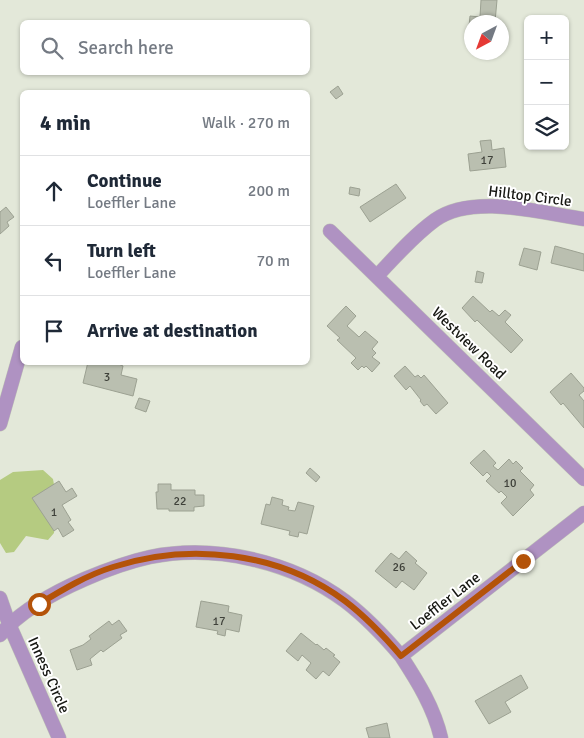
<!DOCTYPE html>
<html lang="en">
<head>
<meta charset="utf-8">
<style>
  :root { --surface:#fff; --page:#f6f6f7; --text:#1f2937; --muted:#747a83; --line:#e0e1e3 }
  body { margin:0; font-family:Signika,sans-serif; background:var(--page); color:var(--text) }
  .controls { position:absolute; right:15px; top:15px; display:grid; overflow:hidden; border-radius:8px; box-shadow:0 1px 4px #0004 }
  .controls button { width:45px; height:45px; display:grid; place-items:center; padding:0; border:0; border-bottom:1px solid var(--line); background:var(--surface); color:var(--text); font:25px sans-serif }
  .compass { position:absolute; left:464px; top:15px; width:45px; height:45px; border-radius:50%; background:var(--surface); box-shadow:0 1px 4px #0004; rotate:221deg }
  .stop { position:absolute; width:15px; height:15px; margin:-11px; border:4px solid #b45309; border-radius:50%; background:#fff }
  .stop.end { background:#b45309; border-color:#fff; box-shadow:0 1px 5px #0008 }
  .list { margin:0; padding:0; list-style:none }
  h2 { display:flex; justify-content:space-between; align-items:center; height:65px; margin:0; padding:0 20px; font-size:21px }
  h2 small { font-size:16px; font-weight:400; color:var(--muted) }
  .list li { display:grid; grid-template-columns:32px 1fr auto; gap:15px; align-items:center; box-sizing:border-box; height:70px; padding:0 20px; border-top:1px solid var(--line) }
  .list b { display:block; font-size:19px; white-space:nowrap }
  .list p { margin:0; font-size:16px; white-space:nowrap; color:var(--muted) }
  .list em { font-size:16px; font-style:normal; color:var(--muted) }
  .icon { flex:none; width:28px; height:28px; fill:none; stroke:currentColor; stroke-width:2; stroke-linecap:round; stroke-linejoin:round }
  .map { position:relative; flex:none; width:584px; height:738px; overflow:hidden }
  .search { position:absolute; background:var(--surface); box-shadow:0 1px 4px #0004; left:20px; top:20px; width:290px; height:55px; display:flex; align-items:center; gap:12px; box-sizing:border-box; padding:0 18px; border-radius:8px; color:var(--muted); font-size:19px }
  .panel { position:absolute; background:var(--surface); box-shadow:0 1px 4px #0004; left:20px; top:90px; width:290px; height:275px; border-radius:8px }
  .map>svg:first-child { display:block }
  .green { fill:#b5cb81 }
  .building { fill:#babfb0; stroke:#9ca192 }
  .lines { fill:none; stroke-linecap:round; stroke-linejoin:round }
  .minor-casing { stroke:#bec2b5; stroke-width:15 }
  .minor { stroke:#af92c2; stroke-width:14 }
  .route { stroke:#b45309; stroke-width:6 }
  .labels { text-anchor:middle; dominant-baseline:central; stroke-width:4; stroke-linejoin:round; paint-order:stroke }
  .number-label { font-size:12px; fill:#3f413a }
  .street-label { font-size:15px; fill:#161712; stroke:#fff }
</style>
</head>
<body>
<div class="map">
<svg width="584" height="738" viewBox="0 0 584 738">
  <rect width="100%" height="100%" fill="#e3e8d9"/>
  <path class="green" d="M43 470 53 479 56 496 54 533 48 540 26 536 14 552 6 553 0 543V480L13 472Z"/>
  <path class="building" d="M481 0H497L495 22H472V37L468 36 470 16 480 17Z
    M338 86 343 94 336 99 330 92Z
    M491 140 492 150 504 148 506 167 470 171 468 154 482 152 480 141Z
    M396 184 406 198 370 222 360 207Z
    M350 187 360 189 359 196 349 194Z
    M6 207 14 217 7 222 9 226 0 234V212Z
    M555 246 584 254V271L551 263Z
    M524 248 541 252 537 270 519 265Z
    M477 271 484 273 482 283 475 282Z
    M473 296 490 312 492 310 499 316 505 310 511 315 505 322 523 340 511 353 477 320 475 322 462 308Z
    M346 306 356 316 347 326 359 337 365 331 378 342 372 349 376 353 372 357 380 363 372 372 366 366 364 368 362 366 358 370 351 363 356 358 337 340 340 338 327 326Z
    M88 362H114L123 366 121 375 137 379 133 396 83 383Z
    M405 366 415 377 418 375 421 378 424 375 448 403 436 414 427 404 424 406 420 401 421 400 410 386 406 390 394 376Z
    M571 373 584 388V391L579 395 584 401V428L563 403 561 405 550 392Z
    M139 398 150 401 146 412 135 408Z
    M484 450 496 463 493 466 498 470 509 459 513 464 516 461 523 468 520 471 534 485 530 490 534 495 513 516 501 503 507 497 501 491 499 493 486 481 491 476 487 472 483 476 470 463Z
    M310 468 320 477 316 482 306 473Z
    M59 481 66 492 72 488 77 496 62 505 71 520 68 522 74 530 63 537 58 528 54 531 32 498Z
    M158 484H171V490H195V495H204V506L194 507V511H169V509H157L156 492H158Z
    M272 497 283 500 282 505 289 507 288 510 295 511 298 502 314 506 307 534 299 532 298 537 289 535 290 531 261 524 266 504 270 505Z
    M406 551 417 561 415 563 427 573 414 590 402 581 396 588 375 571 391 553 399 559Z
    M201 601 229 606 228 612 242 615 239 632 226 629 225 636 217 634 218 631 196 627Z
    M119 620 127 631 120 635 122 638 103 652 101 650 90 659 92 665 77 670 70 650 83 645 91 639 89 636 109 621 112 625Z
    M301 633 316 645 317 644 324 650 326 648 335 655 333 656 340 662 329 676 323 671 316 679 306 670 311 663 302 655 298 661 286 651Z
    M521 675 528 688 505 702 511 712 489 724 475 701Z
    M387 723 390 738H369L366 728Z"/>
  <g class="lines">
    <g class="minor-casing">
      <path id="minor" d="M330 231 584 479
        M377 276C395 257 413 236 435 220 473 193 541 213 584 219
        M0 424 22 347
        M0 598 9 624 59 738
        M0 635C21 610 55 592 85 579 106 570 127 562 150 557 215 544 291 561 345 601 366 617 384 636 401 656L584 513
        M401 656C418 682 434 708 441 738"/>
    </g>
    <use href="#minor" class="minor"/>
  </g>
  <g class="lines">
    <path class="route" d="M39 604C62 590 87 575 113 567 190 542 279 552 345 601 366 617 384 636 401 656L523 561"/>
  </g>
  <g class="labels">
    <g class="number-label">
      <text x="487" y="160">17</text>
      <text x="107" y="377">3</text>
      <text x="510" y="483">10</text>
      <text x="180" y="501">22</text>
      <text x="54" y="512">1</text>
      <text x="399" y="567">26</text>
      <text x="219" y="621">17</text>
    </g>
    <g class="street-label">
      <text transform="translate(530 196) rotate(7)">Hilltop Circle</text>
      <text transform="translate(469 343) rotate(44)">Westview Road</text>
      <text transform="translate(445 601) rotate(-38)">Loeffler Lane</text>
      <text transform="translate(49 675) rotate(66)">Inness Circle</text>
    </g>
  </g>
</svg>
<div class="controls">
<button>+</button>
<button>−</button>
<button><svg class="icon" aria-label="layers" viewBox="0 0 24 24"><path d="M12 4l9 5-9 5-9-5zM3 14l9 5 9-5"/></svg></button>
</div>
<svg class="compass" viewBox="-18 -18 36 36"><path d="M0-13l5 13h-10z" fill="#e53935"/><path d="M0 13l5-13h-10z" fill="#747a83"/></svg>
<div class="stop" style="left:39px;top:604px"></div>
<div class="stop end" style="left:523px;top:561px"></div>
<div class="search"><svg class="icon" aria-label="search" viewBox="0 0 24 24"><circle cx="10" cy="10" r="6"/><path d="M15 15l6 6"/></svg>Search here</div>
<section class="panel">
<h2>4 min<small>Walk · 270 m</small></h2>
<ul class="list">
<li><svg class="icon" aria-label="ahead" viewBox="0 0 24 24"><path d="M12 20V5M6 11l6-6 6 6"/></svg><div><b>Continue</b><p>Loeffler Lane</p></div><em>200 m</em></li>
<li><svg class="icon" aria-label="left" viewBox="0 0 24 24"><path d="M17 20v-9H6M10 6l-5 5 5 5"/></svg><div><b>Turn left</b><p>Loeffler Lane</p></div><em>70 m</em></li>
<li><svg class="icon" aria-label="arrive" viewBox="0 0 24 24"><path d="M6 21V4h12l-3 4 3 4H6"/></svg><div><b>Arrive at destination</b></div></li>
</ul>
</section>
</div>
</body>
</html>
